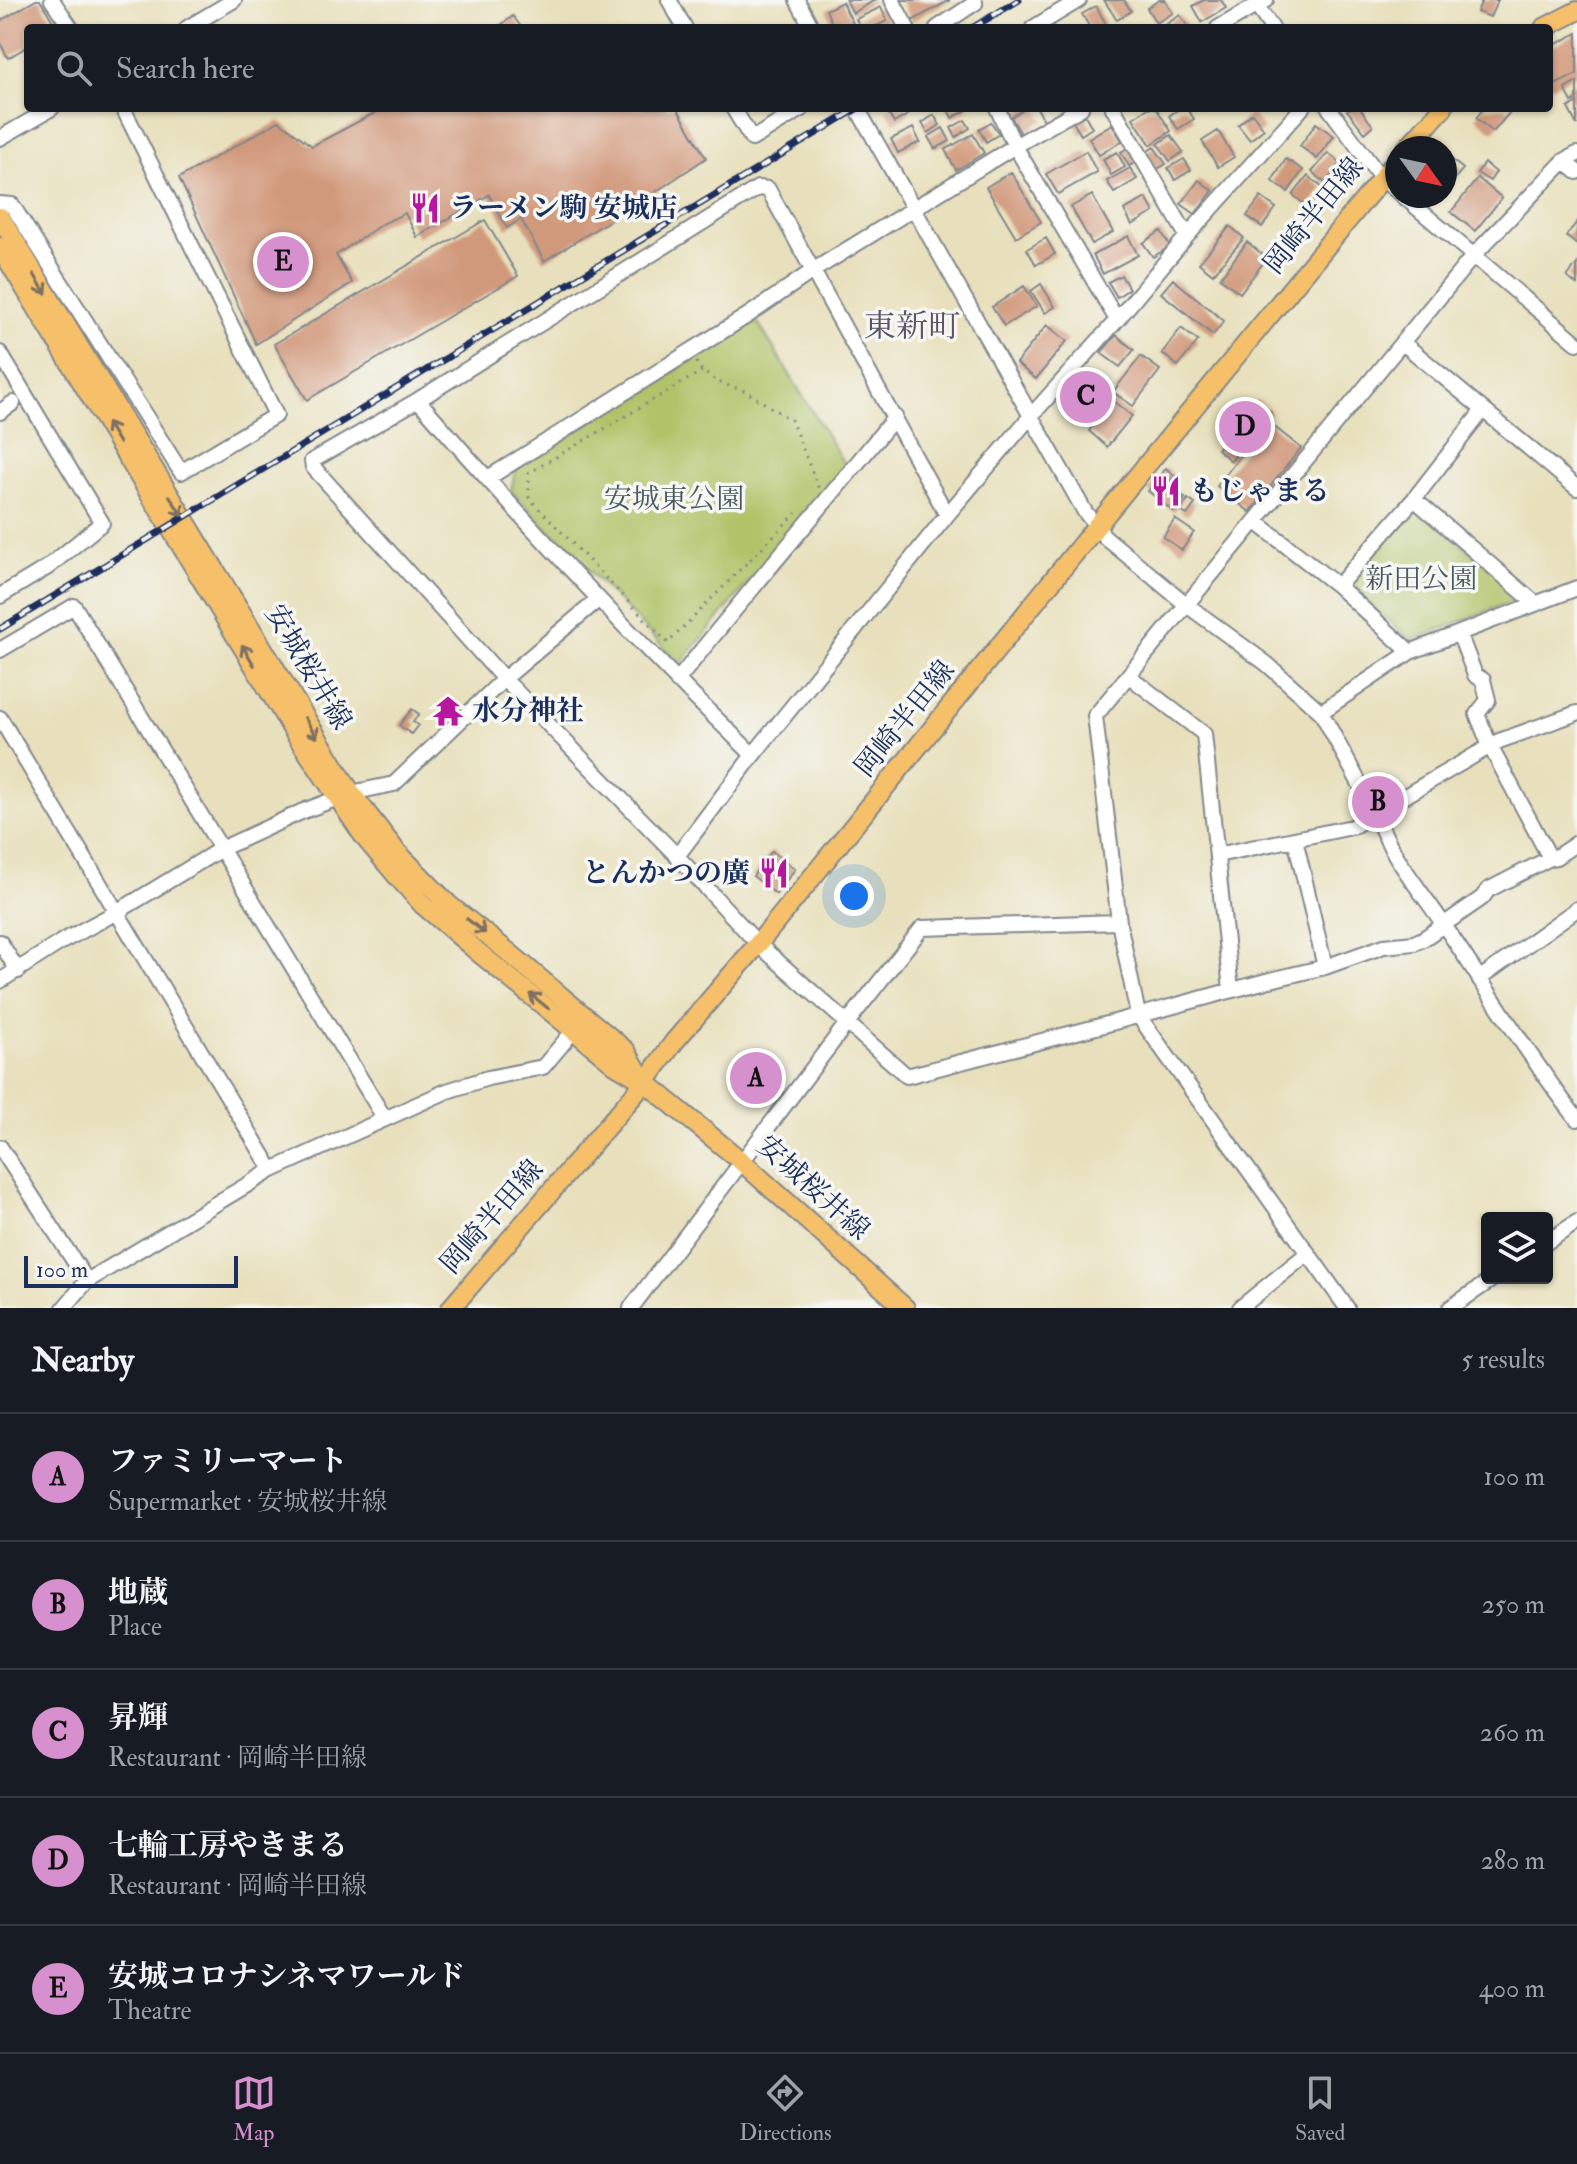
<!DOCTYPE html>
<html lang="en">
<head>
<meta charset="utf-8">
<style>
  :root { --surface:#171b24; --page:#20242c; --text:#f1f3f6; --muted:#9ea1a6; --line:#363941; --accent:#d690ce }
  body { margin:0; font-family:"IM FELL Double Pica","Noto Serif JP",serif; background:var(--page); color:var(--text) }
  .controls { position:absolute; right:24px; bottom:24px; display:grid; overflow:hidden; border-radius:8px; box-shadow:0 2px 6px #0004 }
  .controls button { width:72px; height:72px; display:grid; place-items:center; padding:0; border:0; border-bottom:2px solid var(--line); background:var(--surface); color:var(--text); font:40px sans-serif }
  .compass { position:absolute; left:1385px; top:136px; width:72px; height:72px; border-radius:50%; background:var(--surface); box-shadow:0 2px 6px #0004; rotate:123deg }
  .scale { position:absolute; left:24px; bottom:20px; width:214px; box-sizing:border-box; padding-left:8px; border:4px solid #1b2f5e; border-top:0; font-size:22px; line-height:28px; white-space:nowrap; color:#1b2f5e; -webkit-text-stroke:6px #f6f6f2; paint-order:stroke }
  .you { position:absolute; left:854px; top:896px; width:28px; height:28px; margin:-20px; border:6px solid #fff; border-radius:50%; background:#1a73e8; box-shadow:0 0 0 12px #1a73e833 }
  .badge { display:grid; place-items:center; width:52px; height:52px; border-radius:50%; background:var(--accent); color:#111; font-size:26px; font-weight:700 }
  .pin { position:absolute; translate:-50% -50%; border:4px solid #fff; box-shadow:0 2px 8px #0006 }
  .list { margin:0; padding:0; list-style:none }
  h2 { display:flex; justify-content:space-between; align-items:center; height:104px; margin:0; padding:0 32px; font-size:34px }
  h2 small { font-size:26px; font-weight:400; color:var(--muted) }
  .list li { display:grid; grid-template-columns:52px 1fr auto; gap:24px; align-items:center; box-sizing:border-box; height:128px; padding:0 32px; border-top:2px solid var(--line) }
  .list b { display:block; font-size:30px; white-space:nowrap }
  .list p { margin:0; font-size:26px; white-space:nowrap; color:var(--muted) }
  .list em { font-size:26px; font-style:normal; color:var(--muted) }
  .icon { flex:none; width:44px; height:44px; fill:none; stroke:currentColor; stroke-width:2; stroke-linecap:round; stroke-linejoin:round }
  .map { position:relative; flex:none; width:1577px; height:1308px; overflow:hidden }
  .search { position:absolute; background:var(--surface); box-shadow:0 2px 6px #0004; left:24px; right:24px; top:24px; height:88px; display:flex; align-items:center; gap:20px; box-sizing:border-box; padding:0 28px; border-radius:8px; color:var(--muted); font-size:30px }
  .sheet { height:744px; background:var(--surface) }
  nav { display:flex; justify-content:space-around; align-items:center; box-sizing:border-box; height:112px; border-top:2px solid var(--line); background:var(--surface); font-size:22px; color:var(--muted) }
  nav a { display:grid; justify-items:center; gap:4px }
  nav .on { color:var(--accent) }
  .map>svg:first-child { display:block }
  .green { fill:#b0c367; stroke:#667962; stroke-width:2 }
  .building { fill:#d1997b }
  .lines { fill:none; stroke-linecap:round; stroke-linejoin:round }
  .minor-casing { stroke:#82888d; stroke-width:18 }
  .major-casing { stroke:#82888d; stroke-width:22 }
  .path { stroke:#82888d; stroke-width:3; stroke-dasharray:2 6; stroke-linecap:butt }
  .minor { stroke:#fff; stroke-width:14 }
  .major { stroke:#f6c06b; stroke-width:18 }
  .rail-casing { stroke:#1b2f5e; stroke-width:7 }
  .rail { stroke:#f6f6f2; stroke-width:4; stroke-dasharray:12; stroke-linecap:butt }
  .oneway { stroke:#7e7064 }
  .labels { text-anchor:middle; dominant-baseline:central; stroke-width:7; stroke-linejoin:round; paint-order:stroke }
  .poi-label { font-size:28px; font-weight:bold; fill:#1b2f5e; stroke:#f6f6f2; text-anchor:start }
  .street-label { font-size:28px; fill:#1b2f5e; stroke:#f6f6f2 }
  .park-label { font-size:28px; fill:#485b61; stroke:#f6f6f2 }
  .quarter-label { font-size:32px; fill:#5b5468; stroke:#f6f6f2 }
</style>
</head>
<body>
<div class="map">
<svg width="1577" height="1308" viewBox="0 0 1577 1308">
  <rect width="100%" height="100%" fill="#f6f6f2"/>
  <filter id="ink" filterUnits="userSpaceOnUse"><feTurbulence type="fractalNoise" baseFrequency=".0125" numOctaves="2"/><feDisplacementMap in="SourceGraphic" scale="16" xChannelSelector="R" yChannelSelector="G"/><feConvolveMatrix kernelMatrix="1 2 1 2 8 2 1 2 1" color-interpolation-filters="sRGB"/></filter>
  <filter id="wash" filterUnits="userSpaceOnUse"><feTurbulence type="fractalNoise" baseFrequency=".006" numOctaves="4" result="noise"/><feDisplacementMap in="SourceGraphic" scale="32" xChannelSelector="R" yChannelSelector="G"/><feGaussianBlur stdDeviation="1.8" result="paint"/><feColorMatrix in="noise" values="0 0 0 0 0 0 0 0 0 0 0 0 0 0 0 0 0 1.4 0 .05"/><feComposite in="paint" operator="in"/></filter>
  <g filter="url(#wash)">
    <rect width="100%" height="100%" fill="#e8e0bc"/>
    <path class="green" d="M757 321 846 467 680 664 511 491 516 467Z
      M1415 504 1524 597 1412 640 1348 586Z"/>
    <g id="blocks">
      <path class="building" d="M36 0H40L57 28H28V46L8 58 0 43V21Z
        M846 0H875L853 13Z
        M900 0H950L912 21Z
        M1104 0H1124L1131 11 1117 20Z
        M1159 0H1165L1173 13 1156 23 1147 8Z
        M1204 0H1221L1226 8 1202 22 1193 6Z
        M1482 0H1498L1490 17 1477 12Z
        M842 2 853 23 843 28H834L826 10Z
        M1096 6 1106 24 1099 28H1090L1082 14Z
        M881 7 887 21 872 28H860L856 19Z
        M1180 15 1189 28H1161Z
        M513 16 522 28H497Z
        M1577 33V74L1551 87 1549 83V48Z
        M1577 82V99L1572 102 1565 89Z
        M1577 102V125L1568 108Z
        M384 108H677L706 158 654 193 544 261 521 219 507 228 489 195 417 237 405 213 382 224 336 255 352 283 256 344 179 178 279 121 312 146Z
        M889 108H906L909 114 894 123 886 110Z
        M947 108H971L952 118Z
        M1026 108H1037L1044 120 1021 134 1011 117Z
        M1148 108H1156L1171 131 1151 145 1133 118Z
        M1180 108H1187L1194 119 1178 129 1169 116Z
        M1350 108H1360L1373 126 1365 133 1347 110Z
        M1484 108H1506L1510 112 1493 132 1476 118Z
        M1252 113 1264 129 1250 140 1238 125Z
        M934 115 940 125 928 133 922 123Z
        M1085 115 1092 128 1081 135 1073 122Z
        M965 120 970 128 956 137 951 128Z
        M991 122 999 134 986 142 979 129Z
        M1316 123 1334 136 1317 159 1300 146Z
        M1112 124 1122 141 1099 155 1089 138Z
        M913 128 920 142 898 153 891 139Z
        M943 128 950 141 935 149 928 137Z
        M1218 131 1234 157 1218 167 1202 141Z
        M973 134 984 153 956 170 945 150Z
        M1171 135 1183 152 1170 161 1158 144Z
        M1131 146 1139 161 1129 166 1121 152Z
        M1154 147 1166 164 1156 170 1145 153Z
        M1086 151 1097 172 1058 194 1046 174Z
        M1117 152 1125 167 1111 175 1103 159Z
        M1328 153 1341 163 1325 183 1312 172Z
        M1450 158 1463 169 1445 191V164Z
        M1184 159 1191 170 1175 180 1168 168Z
        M1286 159 1303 170 1288 192 1272 181Z
        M1484 163 1496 172 1490 181 1477 173Z
        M1130 168 1137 179 1114 193 1107 181Z
        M1011 172 1041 222 1016 237 986 187Z
        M1308 176 1323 188 1308 207 1293 195Z
        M1478 178 1502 198 1475 231 1451 212Z
        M1199 180 1213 191 1195 214 1181 204Z
        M1092 195 1113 232 1092 244 1071 207Z
        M1261 197 1276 208 1262 227 1247 216Z
        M1146 198 1154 212 1132 225 1124 210Z
        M485 220 518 276 307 400 274 344Z
        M1577 222V245L1566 236Z
        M1230 226 1244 238 1213 274 1199 263Z
        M1161 231 1170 246 1153 257 1143 243Z
        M1128 236 1138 255 1103 274 1093 255Z
        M1046 238 1055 254 1036 265 1027 249Z
        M1247 242 1267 258 1240 293 1220 278Z
        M1577 264V285L1567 277Z
        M1121 275 1129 289 1117 297 1108 282Z
        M1173 279 1224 321 1213 335 1161 293Z
        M1041 284 1055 307 1045 313 1031 291Z
        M1024 286 1037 306 1004 326 992 307Z
        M1047 325 1067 341 1036 379 1016 363Z
        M1181 328 1198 341 1178 366 1162 353Z
        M1116 335 1134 350 1120 367 1101 353Z
        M1141 356 1160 370 1133 406 1113 392Z
        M1082 374 1109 394 1091 418 1079 410 1075 416 1065 409 1069 404 1062 400Z
        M1257 400 1271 412 1231 461 1217 449Z
        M1113 401 1132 416 1107 447 1089 431Z
        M1267 421 1301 448 1250 512 1217 486Z
        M1166 468 1175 476 1168 483 1185 498 1174 512 1148 491Z
        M1188 499 1195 504 1187 515 1180 511Z
        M1175 519 1194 532 1182 550 1163 537Z
        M412 709 419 714 413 722 418 725 411 734 399 725Z
        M772 851 795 869 776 894 753 876Z
        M750 1056 780 1083 765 1101 733 1074Z"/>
    </g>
  </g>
  <g filter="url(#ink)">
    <use href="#blocks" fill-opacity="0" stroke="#82888d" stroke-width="2"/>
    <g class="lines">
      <g class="minor-casing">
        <path id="minor" d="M52 0 71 28
          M669 0 685 28
          M797 0 812 28
          M892 0 907 28
          M1256 5 1272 28
          M187 28 234 0
          M937 28 975 3 974 0
          M1033 28 1079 0
          M1218 28 1266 0
          M733 108 752 139 803 108
          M857 108 1085 512 1105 537 1187 605 1267 664 1321 712 1376 814C1391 858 1421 890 1446 928 1489 992 1530 1058 1577 1119
          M997 108 1015 146 1117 320
          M1113 108 1187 236
          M1329 108 1381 178 1397 191
          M0 138 52 108
          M1564 161 1577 172
          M1403 196 1577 343
          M0 204 12 205 181 472 276 415 123 108
          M1403 343 1577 488
          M0 353 102 523 48 567 0 596
          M418 400 758 188 768 189 947 515
          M0 412 13 403
          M488 478 750 314 814 270 1015 146 1081 108
          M1414 499 1535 603
          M1255 521 1338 586 1410 652
          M1338 586 1414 499 1483 410
          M1459 633 1475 675 1483 680 1488 700 1477 714 1490 746 1550 858
          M0 650 74 606 385 1119
          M1129 676 1204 734 1231 990
          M677 681C748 591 823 506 895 417
          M1321 712 1410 652 1577 588
          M0 718 272 1170
          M753 755C637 642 524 523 418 400L312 461 313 467 504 679 677 856 758 944 907 1076 1100 1026 1266 981 1325 967 1384 946 1414 943 1423 939 1482 898 1488 890 1550 858 1556 857 1577 843
          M1295 839 1325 967
          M1217 855 1352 827 1499 741 1577 713
          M677 856 753 755 947 515 1030 417 1117 320 1187 236 1302 108
          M0 942 18 971
          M1479 979 1577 909
          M0 981 61 942 117 912 221 849 301 812 351 793 394 784 504 679 599 599
          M0 1147 87 1281
          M1547 1242 1577 1222
          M64 1308 87 1281 272 1170 447 1091 488 1078 543 1067 580 1023
          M631 1308 847 1023 922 928 1119 922
          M1240 1308 1308 1253
          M1347 1308 1138 1015 1119 922 1095 716 1474 255 1564 161 1577 154
          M1450 1308 1494 1278"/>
      </g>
      <g class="major-casing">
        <path id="major" d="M1544 28 1577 11
          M1407 148 1443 108
          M0 217 351 793 396 851 449 905 507 951 626 1051 643 1080
          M0 247 296 735 365 838 397 876 423 905 478 952 615 1064 645 1082 741 1161 905 1308
          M451 1308 645 1082 674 1042 758 944 1112 507 1397 160"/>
      </g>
      <path class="path" d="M696 362 702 371 718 382 745 391 791 420 819 489
        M702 371 529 473V498L668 643 796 513"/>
      <use href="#minor" class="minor"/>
      <use href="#major" class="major"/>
      <g class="rail-casing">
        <path id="rail" d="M972 28 1019 0
          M0 629 858 108"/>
      </g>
      <use href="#rail" class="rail"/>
    </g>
    <defs><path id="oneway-shaft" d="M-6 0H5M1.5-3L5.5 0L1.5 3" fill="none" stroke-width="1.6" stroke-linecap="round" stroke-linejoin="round" transform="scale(2)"/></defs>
    <g class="oneway">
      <use href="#oneway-shaft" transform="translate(40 284) rotate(59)"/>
      <use href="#oneway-shaft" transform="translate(113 433) rotate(-121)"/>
      <use href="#oneway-shaft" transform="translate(176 506) rotate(58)"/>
      <use href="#oneway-shaft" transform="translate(248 655) rotate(-121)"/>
      <use href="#oneway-shaft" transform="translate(311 728) rotate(59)"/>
      <use href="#oneway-shaft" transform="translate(476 926) rotate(38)"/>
      <use href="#oneway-shaft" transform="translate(539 1001) rotate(-141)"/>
    </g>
  </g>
  <defs>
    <g id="restaurant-bare" transform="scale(2.4)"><path d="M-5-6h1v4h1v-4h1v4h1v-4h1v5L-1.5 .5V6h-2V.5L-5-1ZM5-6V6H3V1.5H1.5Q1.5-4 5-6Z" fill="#b5179e" stroke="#f6f6f2" stroke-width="2.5" paint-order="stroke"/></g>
    <g id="temple-bare" transform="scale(2.4)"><path d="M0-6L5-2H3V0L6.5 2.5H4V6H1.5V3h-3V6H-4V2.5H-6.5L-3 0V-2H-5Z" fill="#b5179e" stroke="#f6f6f2" stroke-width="2.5" paint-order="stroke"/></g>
  </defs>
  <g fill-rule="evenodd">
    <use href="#restaurant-bare" x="425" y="208"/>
    <use href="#restaurant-bare" x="1166" y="491"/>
    <use href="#temple-bare" x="448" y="711"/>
    <use href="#restaurant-bare" x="774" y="873"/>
  </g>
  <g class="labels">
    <g class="poi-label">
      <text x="449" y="208">ラーメン駒 安城店</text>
      <text x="1190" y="491">もじゃまる</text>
      <text x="472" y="711">水分神社</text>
      <text x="750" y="873" text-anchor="end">とんかつの廣</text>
    </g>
    <g class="street-label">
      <text transform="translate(1314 216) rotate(-51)">岡崎半田線</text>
      <text transform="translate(308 667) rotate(59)">安城桜井線</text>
      <text transform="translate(905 719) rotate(-51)">岡崎半田線</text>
      <text transform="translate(813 1188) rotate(42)">安城桜井線</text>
      <text transform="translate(492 1217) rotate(-49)">岡崎半田線</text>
    </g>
    <g class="park-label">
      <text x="674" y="499">安城東公園</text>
      <text x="1421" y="579">新田公園</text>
    </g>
    <g class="quarter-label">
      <text x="912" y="327">東新町</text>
    </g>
  </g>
</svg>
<div class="controls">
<button><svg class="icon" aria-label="layers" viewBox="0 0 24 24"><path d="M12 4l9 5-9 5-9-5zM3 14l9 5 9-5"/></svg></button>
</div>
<svg class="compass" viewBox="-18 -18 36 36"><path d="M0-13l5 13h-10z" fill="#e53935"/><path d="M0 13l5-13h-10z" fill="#9ea1a6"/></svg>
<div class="scale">100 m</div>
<div class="you"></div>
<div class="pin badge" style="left:756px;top:1078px">A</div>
<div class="pin badge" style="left:1378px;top:802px">B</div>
<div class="pin badge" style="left:1086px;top:397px">C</div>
<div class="pin badge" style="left:1245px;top:427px">D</div>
<div class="pin badge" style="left:283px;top:262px">E</div>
<div class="search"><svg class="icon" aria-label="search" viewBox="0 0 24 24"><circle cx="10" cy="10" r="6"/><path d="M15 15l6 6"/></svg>Search here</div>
</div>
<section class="sheet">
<h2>Nearby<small>5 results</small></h2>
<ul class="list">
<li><span class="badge">A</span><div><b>ファミリーマート</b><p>Supermarket · 安城桜井線</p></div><em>100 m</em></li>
<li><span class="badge">B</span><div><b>地蔵</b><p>Place</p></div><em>250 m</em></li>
<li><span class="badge">C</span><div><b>昇輝</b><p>Restaurant · 岡崎半田線</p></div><em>260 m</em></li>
<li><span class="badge">D</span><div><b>七輪工房やきまる</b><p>Restaurant · 岡崎半田線</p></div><em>280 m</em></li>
<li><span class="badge">E</span><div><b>安城コロナシネマワールド</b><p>Theatre</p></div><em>400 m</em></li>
</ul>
</section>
<nav>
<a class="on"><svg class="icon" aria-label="map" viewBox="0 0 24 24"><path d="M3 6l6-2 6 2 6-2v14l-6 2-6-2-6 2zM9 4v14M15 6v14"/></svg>Map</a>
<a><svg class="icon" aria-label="directions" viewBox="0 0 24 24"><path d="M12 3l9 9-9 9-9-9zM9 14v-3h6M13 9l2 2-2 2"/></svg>Directions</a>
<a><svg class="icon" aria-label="saved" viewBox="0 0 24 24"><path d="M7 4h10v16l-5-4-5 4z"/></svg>Saved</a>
</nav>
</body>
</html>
